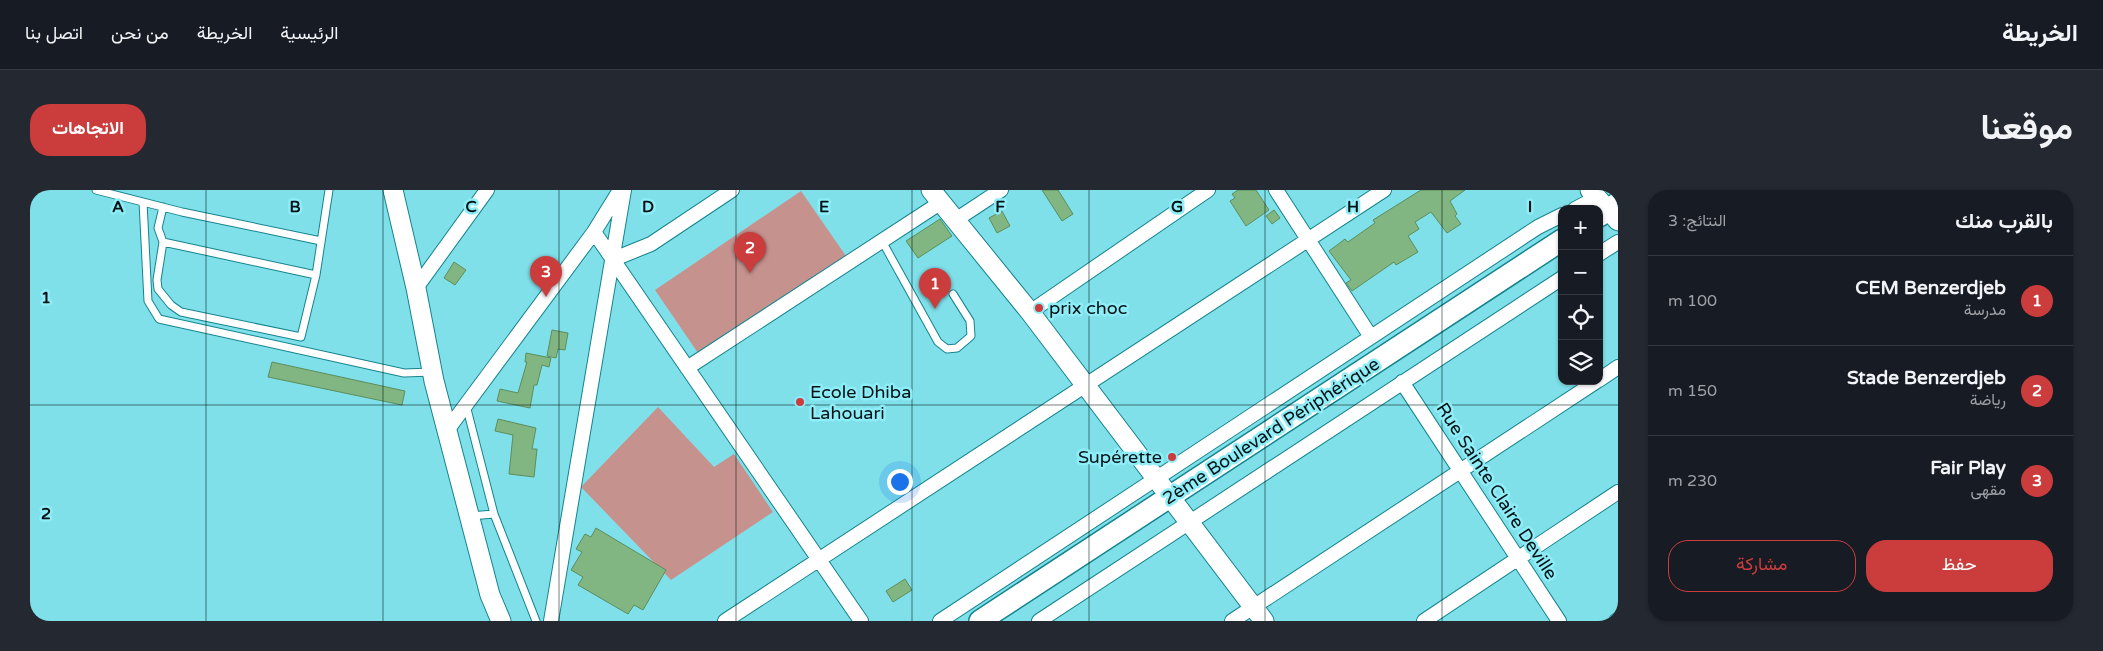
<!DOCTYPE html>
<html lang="ar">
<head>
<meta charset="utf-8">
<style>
  :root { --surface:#171b24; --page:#242831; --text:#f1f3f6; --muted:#9ea1a6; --line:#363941; --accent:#cb3c3d }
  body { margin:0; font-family:"Varela Round",Vazirmatn,sans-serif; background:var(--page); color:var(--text); direction:rtl }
  .controls { position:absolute; right:15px; top:15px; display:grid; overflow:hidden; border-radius:10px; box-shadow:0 1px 4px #0004 }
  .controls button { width:45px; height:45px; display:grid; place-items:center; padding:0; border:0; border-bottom:1px solid var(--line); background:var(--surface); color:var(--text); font:25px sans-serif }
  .you { position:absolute; left:869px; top:291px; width:18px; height:18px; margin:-12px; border:4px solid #fff; border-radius:50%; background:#1a73e8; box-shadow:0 0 0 8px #1a73e833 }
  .badge { display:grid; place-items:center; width:32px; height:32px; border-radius:50%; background:var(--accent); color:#fff; font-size:16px; font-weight:700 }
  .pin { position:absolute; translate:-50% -41px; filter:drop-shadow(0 1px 2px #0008) }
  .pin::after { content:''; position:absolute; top:26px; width:18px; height:15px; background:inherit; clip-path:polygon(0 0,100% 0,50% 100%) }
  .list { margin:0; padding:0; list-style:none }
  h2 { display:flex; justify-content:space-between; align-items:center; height:65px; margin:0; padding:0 20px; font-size:21px }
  h2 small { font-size:16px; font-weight:400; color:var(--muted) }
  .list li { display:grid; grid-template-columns:32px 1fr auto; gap:15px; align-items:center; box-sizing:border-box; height:90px; padding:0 20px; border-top:1px solid var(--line) }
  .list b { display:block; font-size:19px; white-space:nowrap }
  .list p { margin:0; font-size:16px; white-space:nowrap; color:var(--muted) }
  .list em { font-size:16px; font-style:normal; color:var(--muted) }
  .actions { display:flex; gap:10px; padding:15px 20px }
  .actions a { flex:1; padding:11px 0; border:1px solid var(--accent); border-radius:20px; text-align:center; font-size:18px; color:var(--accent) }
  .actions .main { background:var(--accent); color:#fff }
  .icon { flex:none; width:28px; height:28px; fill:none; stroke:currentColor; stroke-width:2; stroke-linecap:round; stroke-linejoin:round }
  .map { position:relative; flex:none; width:1588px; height:431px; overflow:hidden; direction:ltr; border-radius:20px }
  header { display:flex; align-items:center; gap:30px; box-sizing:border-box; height:70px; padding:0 25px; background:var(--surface); border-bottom:1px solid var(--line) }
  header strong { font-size:24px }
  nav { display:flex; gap:28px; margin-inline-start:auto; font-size:18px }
  .intro { display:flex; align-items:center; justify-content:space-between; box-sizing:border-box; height:120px; padding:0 30px }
  h1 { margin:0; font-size:35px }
  .button { padding:12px 22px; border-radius:20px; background:var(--accent); color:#fff; font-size:18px; font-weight:700 }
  main { display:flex; gap:30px; padding:0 30px }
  aside { flex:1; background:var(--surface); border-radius:20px; box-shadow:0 1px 4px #0004 }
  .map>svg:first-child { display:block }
  .green { fill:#c6928e }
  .building { fill:#81b581; stroke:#5c8e5d }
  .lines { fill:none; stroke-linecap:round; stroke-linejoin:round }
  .lane-casing { stroke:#14848e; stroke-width:9 }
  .street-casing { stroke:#14848e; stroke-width:16 }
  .secondary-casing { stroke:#14848e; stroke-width:21 }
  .primary-casing { stroke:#14848e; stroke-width:24 }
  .lane { stroke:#fff; stroke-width:7 }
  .street { stroke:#fff; stroke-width:14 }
  .secondary { stroke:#fff; stroke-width:19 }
  .primary { stroke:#fff; stroke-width:21 }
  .grid { fill:none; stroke:#001214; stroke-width:1; stroke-opacity:0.55 }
  .poi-dot { fill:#cb3c3d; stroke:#8eedf7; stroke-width:2 }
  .labels { text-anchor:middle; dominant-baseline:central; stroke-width:5; stroke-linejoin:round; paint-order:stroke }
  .poi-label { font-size:18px; fill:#001214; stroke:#8eedf7; text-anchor:start }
  .street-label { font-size:18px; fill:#001214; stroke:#8eedf7 }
  .grid-label { font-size:16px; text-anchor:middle; font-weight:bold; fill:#001214; stroke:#8eedf7; stroke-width:5; stroke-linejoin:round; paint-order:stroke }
</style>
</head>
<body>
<header>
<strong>الخريطة</strong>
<nav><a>الرئيسية</a><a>الخريطة</a><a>من نحن</a><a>اتصل بنا</a></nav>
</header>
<div class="intro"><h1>موقعنا</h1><a class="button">الاتجاهات</a></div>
<main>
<aside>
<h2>بالقرب منك<small>النتائج: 3</small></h2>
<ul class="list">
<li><span class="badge">1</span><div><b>CEM Benzerdjeb</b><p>مدرسة</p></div><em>100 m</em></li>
<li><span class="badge">2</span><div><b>Stade Benzerdjeb</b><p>رياضة</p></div><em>150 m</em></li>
<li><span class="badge">3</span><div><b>Fair Play</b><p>مقهى</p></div><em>230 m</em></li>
</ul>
<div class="actions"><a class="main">حفظ</a><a>مشاركة</a></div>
</aside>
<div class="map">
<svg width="1588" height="431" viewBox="0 0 1588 431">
  <rect width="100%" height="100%" fill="#80e0ea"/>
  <path class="green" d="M771 1 816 66 668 163 625 100Z
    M628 217 684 277 704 264 743 322 641 390 551 297Z"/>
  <path class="building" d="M1012 0H1028L1043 24 1032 31Z
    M1208 0H1226L1239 20 1216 36 1200 11 1205 8 1202 4Z
    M1391 0H1435L1420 11 1427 24 1425 26 1431 34 1417 43 1401 22 1385 32 1389 39 1378 46 1388 62 1366 75 1364 72 1322 101 1316 93 1321 90 1299 61 1315 49 1318 52 1345 33 1343 30Z
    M1244 20 1250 28 1242 34 1236 26Z
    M972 21 980 36 967 43 959 28Z
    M910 29 922 46 888 68 876 51Z
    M424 72 436 80 425 95 414 88Z
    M522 140 538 143 535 160 528 159 526 168 517 166Z
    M496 163 521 168 519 177 512 175 507 195H504L500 218 467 211 470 199 488 203 497 172H495Z
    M242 172 375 201 372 215 238 187Z
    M468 229 506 238 502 259H507L504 287 479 284 483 245 465 241Z
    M566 338 636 380 613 420 604 415 598 424 548 395 553 387 541 380 552 362 546 359 555 344 561 347Z
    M875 389 882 400 863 412 856 401Z"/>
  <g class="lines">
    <g class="lane-casing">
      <path id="lane" d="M66 0 152 22 291 51
        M113 12 118 111 129 129 374 183 402 182
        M133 17 128 38 133 52 127 90 128 99 141 115 151 122 271 147 286 85 299 0
        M852 51 908 152 917 159 927 158 941 146 940 131 923 104
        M133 52 286 85
        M436 215 464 324
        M440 326 464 324 506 431"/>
    </g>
    <g class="street-casing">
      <path id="street" d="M1246 0 1341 147
        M1545 19 1566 8
        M924 31 971 0
        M564 42 831 431
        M1569 64 1588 52
        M584 69 621 54 702 0
        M386 98 457 0
        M1000 122 1178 0
        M657 178 910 13
        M1569 190 1588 177
        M1372 192 1529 431
        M418 239 564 42 590 0
        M521 431 594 0
        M695 431 1354 0
        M910 431 1508 37 1532 25
        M1009 431 1532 88
        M1202 431 1567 191
        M1394 431 1588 302
        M1586 431 1588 430"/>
    </g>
    <g class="secondary-casing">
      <path id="secondary" d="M363 0 386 98 404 191 460 405 471 431
        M901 0 1000 122 1234 431
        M1560 0 1588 31"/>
    </g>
    <g class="primary-casing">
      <path id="primary" d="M1569 26 1588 13
        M950 431 1532 50"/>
    </g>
    <use href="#lane" class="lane"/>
    <use href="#street" class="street"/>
    <use href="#secondary" class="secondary"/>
    <use href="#primary" class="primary"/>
  </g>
  <path class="grid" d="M176 0V431M353 0V431M529 0V431M706 0V431M882 0V431M1059 0V431M1235 0V431M1412 0V431M0 215H1588"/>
  <g class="poi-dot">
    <circle cx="1009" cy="118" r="5"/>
    <circle cx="770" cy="212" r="5"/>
    <circle cx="1142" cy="267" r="5"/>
  </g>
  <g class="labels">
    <g class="poi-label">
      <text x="1019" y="118">prix choc</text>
      <text x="780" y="202">Ecole Dhiba<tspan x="780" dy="21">Lahouari</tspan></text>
      <text x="1132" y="267" text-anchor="end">Supérette</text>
    </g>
    <g class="street-label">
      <text transform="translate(1241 241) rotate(-33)">2ème Boulevard Périphérique</text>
      <text transform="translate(1467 301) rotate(57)">Rue Sainte Claire Deville</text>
    </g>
  </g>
  <g class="grid-label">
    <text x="88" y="22">A</text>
    <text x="265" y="22">B</text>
    <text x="441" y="22">C</text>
    <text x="618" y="22">D</text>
    <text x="794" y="22">E</text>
    <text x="970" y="22">F</text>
    <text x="1147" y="22">G</text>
    <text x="1323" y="22">H</text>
    <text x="1500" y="22">I</text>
    <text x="16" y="113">1</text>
    <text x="16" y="329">2</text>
  </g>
</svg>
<div class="controls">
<button>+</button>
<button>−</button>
<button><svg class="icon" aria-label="locate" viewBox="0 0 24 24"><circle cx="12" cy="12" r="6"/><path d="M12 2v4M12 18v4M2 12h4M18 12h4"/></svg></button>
<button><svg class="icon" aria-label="layers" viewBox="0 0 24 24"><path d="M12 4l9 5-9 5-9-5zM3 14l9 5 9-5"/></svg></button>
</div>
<div class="you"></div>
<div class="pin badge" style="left:905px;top:119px">1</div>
<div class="pin badge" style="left:720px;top:83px">2</div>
<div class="pin badge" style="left:516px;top:107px">3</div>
</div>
</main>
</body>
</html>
